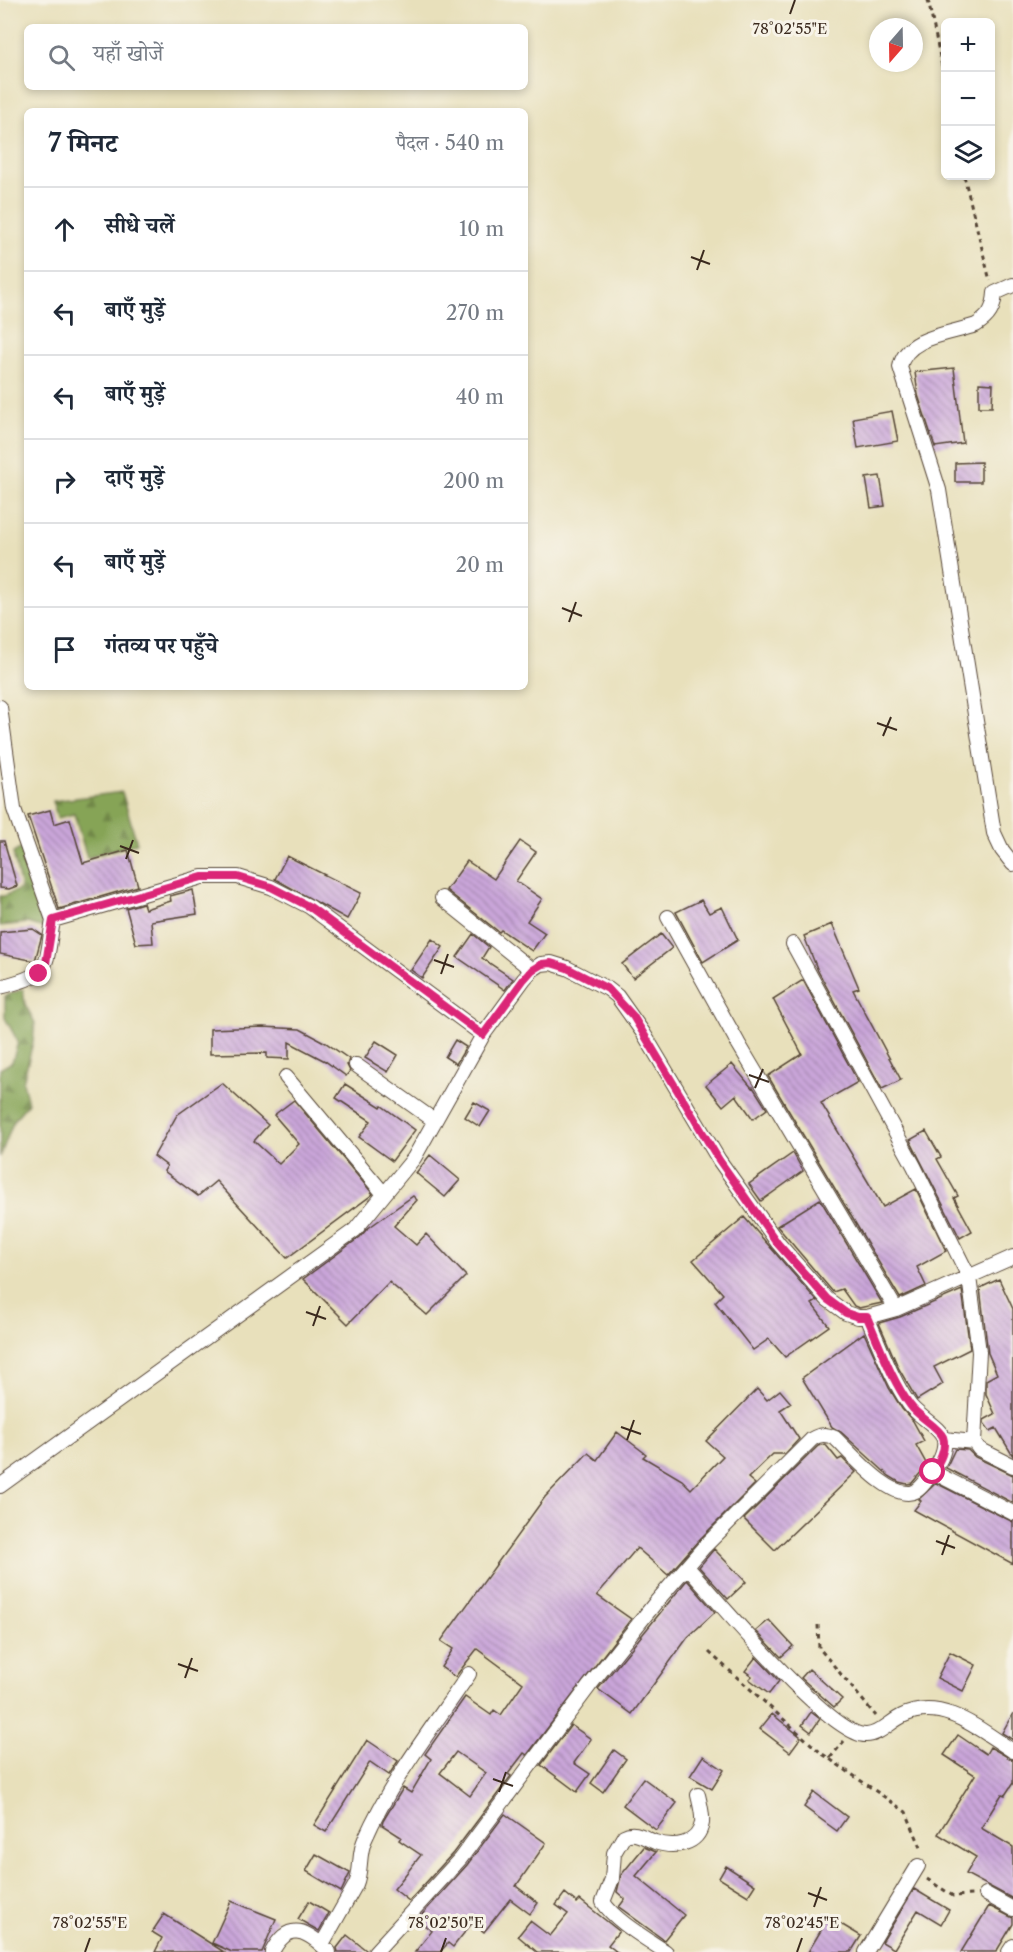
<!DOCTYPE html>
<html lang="hi">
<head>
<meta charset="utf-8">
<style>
  :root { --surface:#fff; --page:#f6f6f7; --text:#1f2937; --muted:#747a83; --line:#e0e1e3 }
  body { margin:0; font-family:"Libre Caslon Text","Noto Serif Devanagari",serif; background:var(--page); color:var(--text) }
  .controls { position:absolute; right:18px; top:18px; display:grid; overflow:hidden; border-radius:9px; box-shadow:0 3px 9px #0003 }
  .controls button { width:54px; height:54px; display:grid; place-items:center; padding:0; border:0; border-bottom:2px solid var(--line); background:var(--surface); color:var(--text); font:30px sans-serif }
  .compass { position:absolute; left:869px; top:18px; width:54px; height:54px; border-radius:50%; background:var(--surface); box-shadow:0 3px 9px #0003; rotate:200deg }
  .stop { position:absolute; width:18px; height:18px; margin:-14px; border:4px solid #db2777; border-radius:50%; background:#fff }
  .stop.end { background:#db2777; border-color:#fff; box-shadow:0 2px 6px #0008 }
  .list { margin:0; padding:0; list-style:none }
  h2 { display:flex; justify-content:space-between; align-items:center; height:78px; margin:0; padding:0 24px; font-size:26px }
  h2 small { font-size:20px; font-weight:400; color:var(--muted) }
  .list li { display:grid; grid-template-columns:39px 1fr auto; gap:18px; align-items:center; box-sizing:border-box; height:84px; padding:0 24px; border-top:2px solid var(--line) }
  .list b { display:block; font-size:22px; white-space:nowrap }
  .list em { font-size:20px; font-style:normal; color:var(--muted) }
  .icon { flex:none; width:33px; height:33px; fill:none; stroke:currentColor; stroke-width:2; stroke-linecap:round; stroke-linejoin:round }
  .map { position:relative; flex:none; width:1013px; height:1952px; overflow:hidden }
  .search { position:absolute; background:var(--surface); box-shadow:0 3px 9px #0003; left:24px; top:24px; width:504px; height:66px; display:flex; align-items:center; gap:15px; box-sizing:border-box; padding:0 21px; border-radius:9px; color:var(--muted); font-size:22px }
  .panel { position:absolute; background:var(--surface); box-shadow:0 3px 9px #0003; left:24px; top:108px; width:504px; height:582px; border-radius:9px }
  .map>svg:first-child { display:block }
  .forest { fill:url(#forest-firs); stroke:#60673a; stroke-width:1.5 }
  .building { fill:url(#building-back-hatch); fill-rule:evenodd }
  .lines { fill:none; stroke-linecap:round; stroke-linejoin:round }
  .minor-casing { stroke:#554536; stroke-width:16 }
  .path { stroke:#554536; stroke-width:3; stroke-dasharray:4.5 4.5; stroke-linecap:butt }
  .minor { stroke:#fff; stroke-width:14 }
  .route { stroke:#db2777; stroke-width:8 }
  .ticks { fill:none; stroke:#3b2a1e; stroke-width:2 }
  .ticks-label { font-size:15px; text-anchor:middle; fill:#3b2a1e; stroke:#f7f3e8; stroke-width:6; stroke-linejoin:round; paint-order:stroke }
</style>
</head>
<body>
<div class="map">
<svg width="1013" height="1952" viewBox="0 0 1013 1952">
  <defs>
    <pattern id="forest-firs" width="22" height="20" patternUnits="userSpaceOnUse" patternTransform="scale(1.5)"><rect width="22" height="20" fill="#86a456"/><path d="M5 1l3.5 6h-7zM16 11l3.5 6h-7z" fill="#6f8647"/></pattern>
    <pattern id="building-back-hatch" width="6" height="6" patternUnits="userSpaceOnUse" patternTransform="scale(1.5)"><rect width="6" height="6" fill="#caa6da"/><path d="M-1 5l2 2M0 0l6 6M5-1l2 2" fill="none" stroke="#a587b0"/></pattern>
  </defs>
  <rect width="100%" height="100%" fill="#f7f3e8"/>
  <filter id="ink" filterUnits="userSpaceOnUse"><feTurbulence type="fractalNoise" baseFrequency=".0167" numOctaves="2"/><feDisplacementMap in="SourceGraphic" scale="12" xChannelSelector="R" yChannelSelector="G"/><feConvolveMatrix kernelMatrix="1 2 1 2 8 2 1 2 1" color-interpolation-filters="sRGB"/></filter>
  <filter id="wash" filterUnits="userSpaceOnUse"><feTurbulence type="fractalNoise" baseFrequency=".008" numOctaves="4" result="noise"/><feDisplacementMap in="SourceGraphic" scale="24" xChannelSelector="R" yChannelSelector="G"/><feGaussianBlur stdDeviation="1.35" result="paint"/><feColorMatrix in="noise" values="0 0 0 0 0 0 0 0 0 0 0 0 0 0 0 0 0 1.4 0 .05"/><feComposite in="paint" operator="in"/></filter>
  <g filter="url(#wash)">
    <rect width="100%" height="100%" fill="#e8e0bb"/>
    <path class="forest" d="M122 792 137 843 87 858 74 814 57 818 53 801Z
      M23 847 46 916 43 928 28 923 0 926V896H4L21 889 13 853Z
      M23 989 25 1004 35 1023 33 1042 23 1082 28 1103 14 1120 0 1157V1069L12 1062 18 1042 5 1018V996Z"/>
    <g id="blocks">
      <path class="building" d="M954 368 963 443 935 447 918 395 915 372Z
        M979 383 993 384 992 407H979Z
        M892 411 898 441 858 448 853 418Z
        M981 462V482H955V463Z
        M880 476 885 506 871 508 866 478Z
        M50 810 54 824 70 819 83 863 128 850 138 886 59 909 28 816Z
        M0 841H4L17 886 9 889 0 888Z
        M520 841 536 852 516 881 542 899 527 921 545 933 532 951 501 930 499 932 446 890 467 861 494 879Z
        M287 856 361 893 347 919 275 879Z
        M193 890 197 914 151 921 153 943 136 944 126 908 143 903 145 909 171 901 170 896Z
        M701 900 709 913 722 907 738 940 703 962 676 912Z
        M832 924 859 988 853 990 901 1080 882 1089 818 971 804 936Z
        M33 929 42 935 35 961 0 954V932Z
        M473 934 489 947 482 958 513 979 505 990 457 957Z
        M661 934 672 948 633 978 622 964Z
        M432 939 443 947 422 978 411 970Z
        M803 980 858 1082 821 1103 883 1207 916 1189 946 1251 917 1267 926 1286 900 1298 768 1076 802 1054 773 999Z
        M263 1027 300 1029 326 1043 349 1059 347 1065 350 1071 346 1076 325 1061 289 1042V1059L267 1058V1053L210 1054V1029Z
        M455 1040 466 1047 456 1064 445 1057Z
        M376 1041 398 1055 388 1072 365 1058Z
        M732 1064 752 1088 753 1087 767 1109 753 1119 736 1095 723 1106 706 1085Z
        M222 1083 268 1125 254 1141 279 1164 299 1144 274 1115 294 1100 373 1194 287 1258 216 1181 198 1196 164 1171 167 1166 154 1156 177 1115Z
        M345 1084 381 1107 382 1106 415 1130 392 1161 359 1137 371 1121 336 1098Z
        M474 1102 490 1111 480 1127 465 1117Z
        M926 1131 941 1157 937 1159 958 1196 954 1198 972 1231 960 1238 910 1140Z
        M793 1153 803 1171 761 1201 749 1184Z
        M430 1155 460 1180 445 1197 416 1173Z
        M413 1196 417 1200 394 1226 416 1245 426 1234 466 1276 427 1315 389 1282 348 1324 303 1279 360 1237 367 1229Z
        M820 1199 882 1303 859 1308 854 1306 842 1289 833 1292 777 1226Z
        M744 1217 817 1301 812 1304 829 1326 785 1357 769 1339 753 1350 715 1302 723 1294 693 1260Z
        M999 1279 1013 1309V1456L996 1428 990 1431 984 1423V1420L995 1414 986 1394V1380L997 1374 988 1353 980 1288Z
        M962 1290 970 1349 934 1367 943 1384 917 1400 899 1369 879 1323 900 1317Z
        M864 1333 889 1388 902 1409 913 1421 924 1441 916 1445 927 1465 912 1483 907 1484 899 1482 889 1476 841 1432 832 1427 802 1378Z
        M757 1389 767 1400 780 1390 791 1403 780 1410 799 1439 785 1454H773L748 1478 755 1484 698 1541 668 1575 637 1548 597 1595 631 1619 527 1755 524 1753 508 1774 511 1776 453 1853 409 1901 394 1889 421 1855 399 1840 401 1837 382 1825 383 1821 403 1788 411 1793 431 1759 425 1754 465 1697 491 1715 494 1710 501 1715 523 1683 477 1649 455 1677 441 1667 453 1649 441 1641 545 1497 588 1453 597 1460 617 1432 646 1454 643 1457 682 1480 691 1489 723 1456 706 1441ZM456 1752 486 1773 470 1796 440 1773Z
        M825 1444 838 1460 842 1458 856 1472 775 1550 744 1519 818 1446Z
        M955 1449 968 1450 975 1457 1013 1475V1503L946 1468Z
        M936 1483 1013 1522V1564L914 1510 921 1501 919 1499Z
        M714 1549 746 1582 728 1599 699 1567Z
        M687 1580 715 1612 688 1637 632 1714 598 1689Z
        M769 1620 793 1646 781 1657 756 1631Z
        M950 1652 976 1665 963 1691 937 1678Z
        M756 1657 779 1681 769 1694 749 1679 752 1676 745 1671Z
        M809 1669 842 1699 834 1707 801 1678Z
        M811 1712 820 1719 811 1732 802 1725Z
        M1013 1713V1740L1002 1733Z
        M772 1714 801 1737 790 1752 760 1729Z
        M571 1725 591 1739 574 1763 590 1774 577 1792 541 1765Z
        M958 1735 986 1754 990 1747 1013 1760V1783L1005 1795 1002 1794 981 1828 1013 1847V1899L966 1874 976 1857 938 1834 975 1775 944 1755Z
        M367 1740 398 1761 389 1775 370 1762 326 1832 314 1825Z
        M614 1750 626 1759 603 1792 591 1783Z
        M703 1756 724 1770 712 1789 690 1776Z
        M643 1778 677 1803 656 1830 623 1805Z
        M814 1792 847 1817 837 1831 804 1807Z
        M505 1814 546 1843 516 1886 538 1903 530 1914 510 1899 484 1932 472 1923 453 1947 448 1943 440 1952H415L432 1931 417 1920 467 1865Z
        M644 1847 656 1852 636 1876 684 1915 664 1940 619 1907 625 1899 617 1892 621 1875Z
        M316 1854 350 1873 341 1892 306 1871Z
        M726 1866 755 1885 748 1896 719 1878Z
        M914 1889 949 1910 941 1924 918 1910 894 1949 882 1942Z
        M565 1893 577 1903 580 1900 619 1931 608 1945 617 1952H537L518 1936 530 1921 550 1936 568 1914 556 1905Z
        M231 1901 276 1919 262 1952H232L212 1943Z
        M309 1901 329 1913 319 1931 298 1919Z
        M989 1906 1013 1918V1924L996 1952H961Z
        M164 1914 224 1952H155L162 1938 152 1932Z
        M829 1917 861 1936 851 1952H808Z
        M347 1935 366 1950V1952H338L337 1948Z"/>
    </g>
  </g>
  <g filter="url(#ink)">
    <use href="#blocks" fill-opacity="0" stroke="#554536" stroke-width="1.5"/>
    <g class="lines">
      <g class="minor-casing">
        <path id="minor" d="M1013 285 995 293C994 309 989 317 976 325 951 334 906 336 900 367L939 490 994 833 1002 850 1013 864
          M0 707 14 809 53 920
          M442 898 532 970
          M668 917 738 1043 896 1309
          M793 944 914 1166 969 1277 979 1352 974 1442 979 1449 1013 1466
          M0 987C52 974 45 969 53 920L202 877H238L271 887 310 907 483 1035
          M356 1065 435 1121
          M286 1077 384 1194
          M944 1439 974 1442
          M933 1472 1013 1513
          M0 1486 355 1230 414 1158 483 1035 524 979 532 970 541 964 551 963 567 968 608 989 617 996 644 1034 719 1160 778 1243 827 1299 846 1313 858 1317H867L896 1309 1013 1257
          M687 1567C715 1597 830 1736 866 1735 879 1735 890 1722 902 1716 942 1696 980 1730 1013 1751
          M986 1894 1013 1909
          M322 1944 356 1884C362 1870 358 1854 365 1839 391 1780 433 1727 469 1674
          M272 1952C289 1919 308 1931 329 1952
          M375 1952 460 1859 590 1685 656 1602 704 1547 812 1439C820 1434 826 1434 835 1438 850 1452 893 1504 916 1491 921 1488 928 1479 931 1474 938 1466 946 1451 944 1440 941 1427 917 1416 909 1404 891 1378 880 1346 867 1317
          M666 1952C647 1939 615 1921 603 1902L612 1879 614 1853 624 1836C635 1830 644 1838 655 1842 673 1848 698 1846 702 1823 703 1814 700 1804 698 1795
          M866 1952 918 1866
          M1009 1952 1013 1946"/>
      </g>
      <path class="path" d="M928 0 946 85
        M964 176 990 281
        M818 1625 819 1648 876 1716
        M709 1652 821 1753 906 1812 922 1850
        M830 1758 844 1741
        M927 1879 953 1896 973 1895"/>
      <use href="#minor" class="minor"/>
    </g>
  </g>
  <g class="lines" filter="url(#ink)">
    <path class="route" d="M39 974 46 963 53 920 202 877H238L271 887 310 907 483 1035 524 979 532 970 542 964 551 963 567 968 608 989 633 1016 719 1160 778 1244 827 1299 846 1313 858 1317H867C880 1346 891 1379 910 1405 918 1417 938 1426 943 1437 947 1449 939 1462 933 1472"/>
  </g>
  <path class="ticks" d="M790 14 795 0M691 257 710 264M697 270 704 250M562 608 582 616M569 622 576 602M877 723 897 730M883 736 891 717M120 846 139 853M126 859 133 840M434 960 454 967M441 974 448 954M749 1075 769 1082M755 1088 763 1069M306 1312 326 1319M313 1326 320 1306M621 1427 641 1434M627 1440 634 1420M936 1541 955 1548M942 1555 949 1535M178 1664 198 1671M185 1678 192 1658M493 1779 513 1786M499 1792 506 1772M808 1893 827 1900M814 1907 821 1887M85 1952 90 1938M441 1952 446 1938M797 1952 802 1938"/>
  <g class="ticks-label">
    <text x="790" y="34">78°02'55"E</text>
    <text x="90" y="1928">78°02'55"E</text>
    <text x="446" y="1928">78°02'50"E</text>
    <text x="802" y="1928">78°02'45"E</text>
  </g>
</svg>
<div class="controls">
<button>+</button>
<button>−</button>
<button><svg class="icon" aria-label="layers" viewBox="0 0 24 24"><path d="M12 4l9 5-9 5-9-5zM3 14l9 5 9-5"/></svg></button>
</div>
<svg class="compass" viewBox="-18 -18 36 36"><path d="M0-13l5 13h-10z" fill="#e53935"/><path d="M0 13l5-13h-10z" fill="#747a83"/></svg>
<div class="stop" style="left:933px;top:1472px"></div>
<div class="stop end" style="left:39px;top:974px"></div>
<div class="search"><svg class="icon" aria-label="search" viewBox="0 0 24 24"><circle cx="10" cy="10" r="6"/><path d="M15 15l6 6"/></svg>यहाँ खोजें</div>
<section class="panel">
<h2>7 मिनट<small>पैदल · 540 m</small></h2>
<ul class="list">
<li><svg class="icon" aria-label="ahead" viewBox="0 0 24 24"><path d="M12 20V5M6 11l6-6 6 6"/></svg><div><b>सीधे चलें</b></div><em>10 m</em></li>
<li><svg class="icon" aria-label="left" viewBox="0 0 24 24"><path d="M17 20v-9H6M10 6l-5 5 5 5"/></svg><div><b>बाएँ मुड़ें</b></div><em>270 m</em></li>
<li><svg class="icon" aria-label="left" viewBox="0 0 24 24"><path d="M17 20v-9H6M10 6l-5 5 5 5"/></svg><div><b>बाएँ मुड़ें</b></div><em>40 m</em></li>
<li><svg class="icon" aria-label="right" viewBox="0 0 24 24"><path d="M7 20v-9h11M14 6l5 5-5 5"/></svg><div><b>दाएँ मुड़ें</b></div><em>200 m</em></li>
<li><svg class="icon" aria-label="left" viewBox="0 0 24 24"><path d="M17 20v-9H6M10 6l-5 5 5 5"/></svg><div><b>बाएँ मुड़ें</b></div><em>20 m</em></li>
<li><svg class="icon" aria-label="arrive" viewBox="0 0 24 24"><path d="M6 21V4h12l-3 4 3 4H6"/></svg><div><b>गंतव्य पर पहुँचे</b></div></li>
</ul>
</section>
</div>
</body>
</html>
